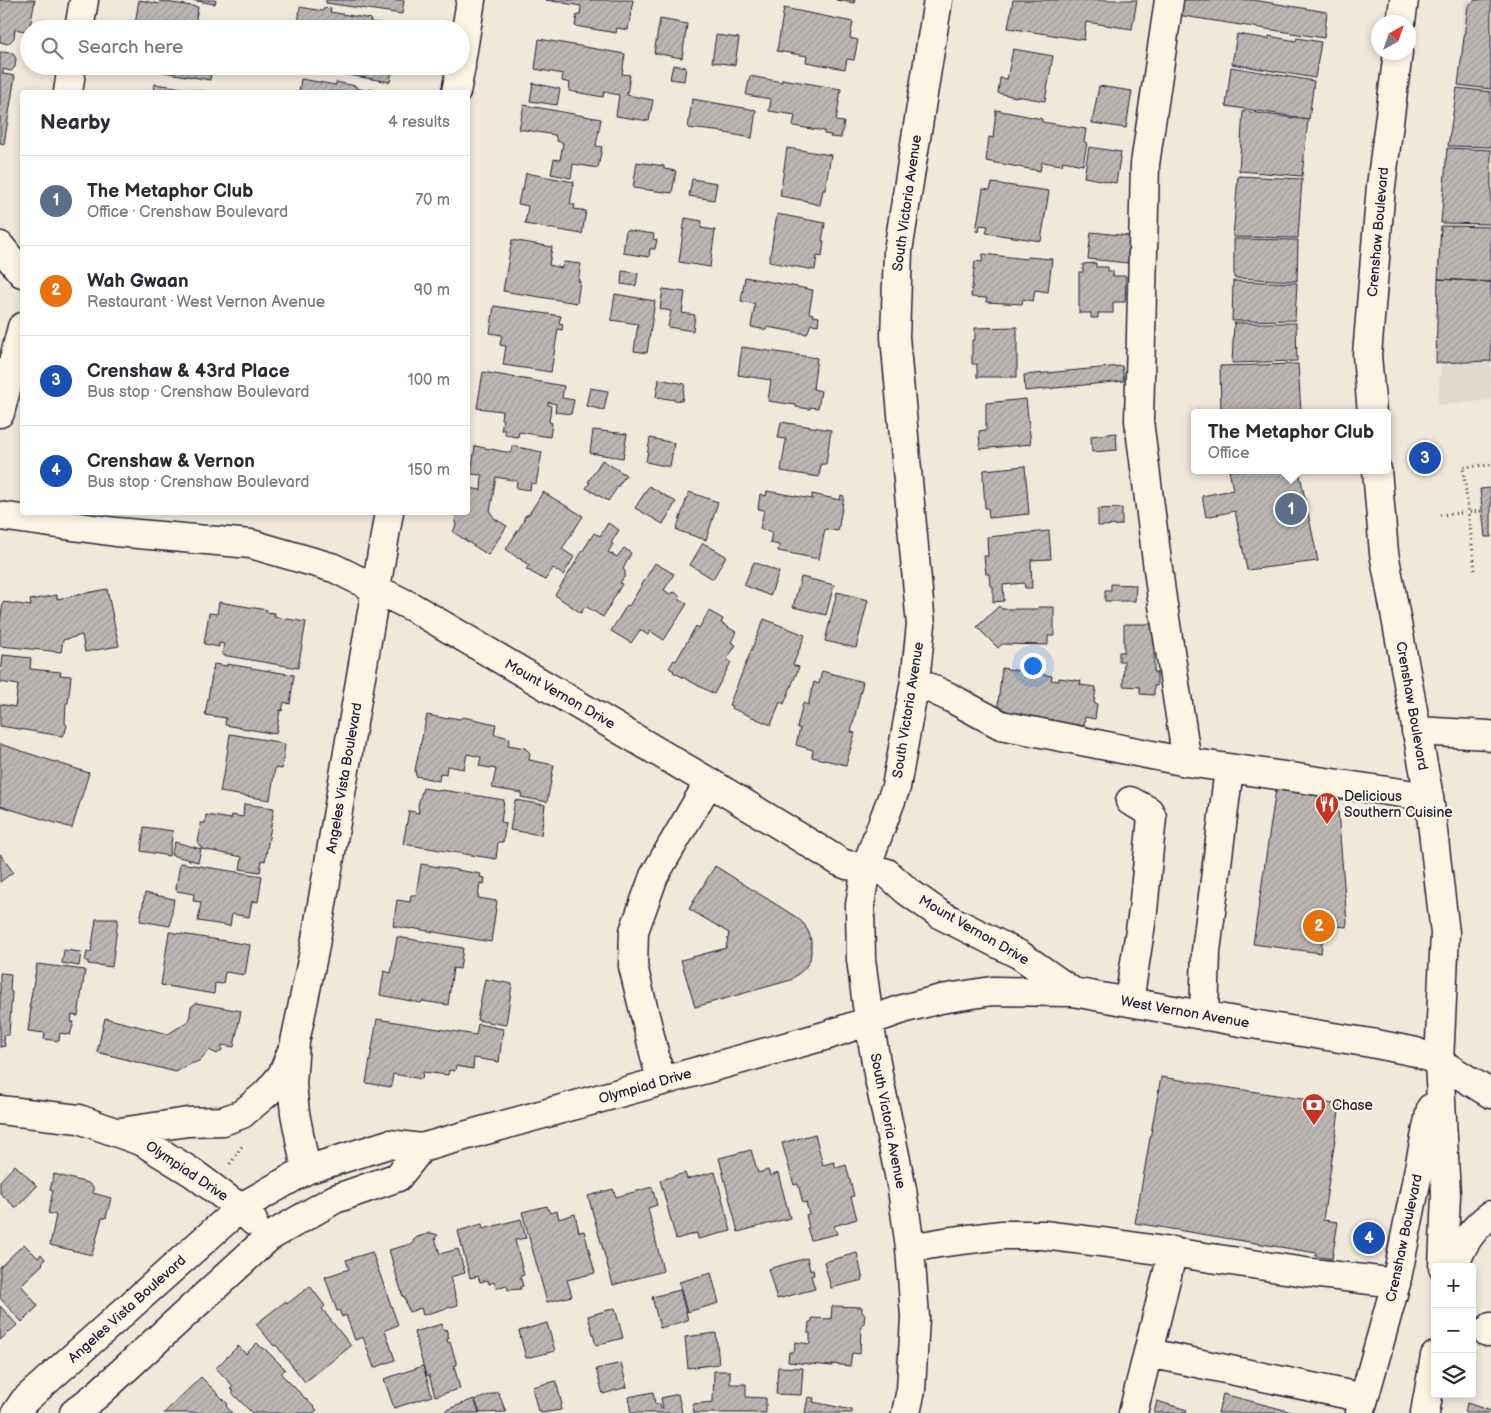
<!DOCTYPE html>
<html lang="en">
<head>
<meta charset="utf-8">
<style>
  :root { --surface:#fff; --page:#f2f2f3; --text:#2b2b33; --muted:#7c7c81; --line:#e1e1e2; --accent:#db2777 }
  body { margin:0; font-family:"Balsamiq Sans",sans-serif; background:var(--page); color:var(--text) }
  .controls { position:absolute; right:15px; bottom:15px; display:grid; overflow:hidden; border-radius:5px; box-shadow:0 2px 8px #0003 }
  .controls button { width:45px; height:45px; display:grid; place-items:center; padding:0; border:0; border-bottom:1px solid var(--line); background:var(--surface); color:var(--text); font:25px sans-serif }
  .compass { position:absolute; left:1371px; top:15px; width:45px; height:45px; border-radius:50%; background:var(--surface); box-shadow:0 2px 8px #0003; rotate:40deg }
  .you { position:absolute; left:1032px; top:665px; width:18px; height:18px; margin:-12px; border:4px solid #fff; border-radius:50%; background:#1a73e8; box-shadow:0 0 0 8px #1a73e833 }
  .badge { display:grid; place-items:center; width:32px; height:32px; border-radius:50%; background:var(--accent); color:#fff; font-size:16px; font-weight:700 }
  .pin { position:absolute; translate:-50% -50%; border:2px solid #fff; box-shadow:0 1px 5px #0006 }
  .popup { position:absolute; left:1191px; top:409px; width:200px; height:65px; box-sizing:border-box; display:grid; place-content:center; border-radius:5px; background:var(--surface); filter:drop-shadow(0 1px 4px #0005); font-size:16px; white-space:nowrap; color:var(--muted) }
  .popup b { font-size:19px; color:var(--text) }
  .popup::after { content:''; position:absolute; left:50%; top:100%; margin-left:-10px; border:10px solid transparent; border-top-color:var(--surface) }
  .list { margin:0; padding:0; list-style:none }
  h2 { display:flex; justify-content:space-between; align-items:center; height:65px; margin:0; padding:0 20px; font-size:21px }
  h2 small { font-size:16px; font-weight:400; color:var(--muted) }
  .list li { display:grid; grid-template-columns:32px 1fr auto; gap:15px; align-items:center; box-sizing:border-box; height:90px; padding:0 20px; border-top:1px solid var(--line) }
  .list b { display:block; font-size:19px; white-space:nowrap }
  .list p { margin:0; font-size:16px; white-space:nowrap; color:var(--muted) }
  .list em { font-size:16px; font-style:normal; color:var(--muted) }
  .icon { flex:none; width:28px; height:28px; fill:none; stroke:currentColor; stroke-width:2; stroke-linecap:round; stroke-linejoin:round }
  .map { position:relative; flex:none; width:1491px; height:1413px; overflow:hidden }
  .search { position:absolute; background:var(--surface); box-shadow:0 2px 8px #0003; left:20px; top:20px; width:450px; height:55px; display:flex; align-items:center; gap:12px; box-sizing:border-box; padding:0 18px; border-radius:28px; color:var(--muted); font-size:19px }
  .panel { position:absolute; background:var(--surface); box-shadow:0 2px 8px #0003; left:20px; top:90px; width:450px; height:425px; border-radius:5px }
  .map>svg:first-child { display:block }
  .built { fill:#e0d9cf }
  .building { fill:url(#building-hatch); stroke:#22223b }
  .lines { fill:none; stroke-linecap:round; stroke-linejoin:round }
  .minor-casing { stroke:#22223b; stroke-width:31 }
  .major-casing { stroke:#22223b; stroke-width:31 }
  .path { stroke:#22223b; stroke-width:3; stroke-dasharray:1 4; stroke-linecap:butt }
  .minor { stroke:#fcf5e5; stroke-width:28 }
  .major { stroke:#fcf5e5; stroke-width:28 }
  .labels { text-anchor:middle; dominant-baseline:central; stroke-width:4.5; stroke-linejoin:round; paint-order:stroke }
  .street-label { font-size:14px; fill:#22223b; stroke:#fcf5e5 }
  .poi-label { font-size:14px; fill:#22223b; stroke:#fcf5e5; text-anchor:start }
</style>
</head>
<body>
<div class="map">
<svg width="1491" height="1413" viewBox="0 0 1491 1413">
  <defs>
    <pattern id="building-hatch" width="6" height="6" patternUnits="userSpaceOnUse" patternTransform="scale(1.25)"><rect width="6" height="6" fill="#bcb7b3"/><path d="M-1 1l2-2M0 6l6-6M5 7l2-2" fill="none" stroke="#a19d9b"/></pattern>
  </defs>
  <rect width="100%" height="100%" fill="#efe8db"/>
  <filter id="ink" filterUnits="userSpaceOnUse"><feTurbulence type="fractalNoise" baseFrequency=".02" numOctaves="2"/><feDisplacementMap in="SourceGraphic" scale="10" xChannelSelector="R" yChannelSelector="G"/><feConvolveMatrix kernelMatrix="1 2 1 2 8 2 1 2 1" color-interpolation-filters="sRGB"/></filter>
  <g filter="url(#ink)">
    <path class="built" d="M1467 0H1491V400L1438 405 1464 2Z"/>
    <path class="building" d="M0 0H35L29 32 15 29 14 38 8 44 0 42Z
      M139 0 159 4 160 1 198 7 195 24 219 29H147V26L135 24Z
      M191 0H216L215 4Z
      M326 0H404L402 14 326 3Z
      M546 0H633L628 30 617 28 616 33 575 26 577 15H580L581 6Z
      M836 0H855L854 3Z
      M1013 0H1137L1132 29 1086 22 1084 40 1008 28Z
      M1180 0H1253L1327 12 1324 38 1177 15Z
      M1475 0H1491V89L1458 85 1468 6Z
      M300 7 323 11 324 8 331 9 330 12 371 19 370 22 391 25 390 29H305V27L298 26Z
      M784 8 853 22 850 38 858 40 854 60 847 59 845 69 806 62 807 56 777 51Z
      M660 19 687 24 682 58 654 53Z
      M1237 34 1269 39V36L1296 41 1297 38 1321 42 1315 78 1232 64Z
      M716 35 739 38 735 65 712 62Z
      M539 39 625 54 622 74 630 75 627 95 653 100 649 121 616 116 619 95 604 92 603 97 569 91 570 83 562 81 563 74 535 69Z
      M1013 49 1053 56 1045 101 1016 96V97L998 93 1000 78 1007 79Z
      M0 52 13 53 16 59 15 67 11 71 3 69V74L15 76 4 144 0 143Z
      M673 65 686 67 684 81 670 79Z
      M140 66H212L210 80 140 68Z
      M313 66H393L390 82 312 69Z
      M1231 67 1314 81 1309 119 1226 106Z
      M750 76 782 82V79L841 89 836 121 844 122 841 138 830 137 831 135 824 134V131L793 126 795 115 769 111 771 99 746 95Z
      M301 79 336 85V82L356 86V88L369 91 370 89 384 92H299Z
      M533 83 560 89 557 105 530 101Z
      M155 84 209 92H154Z
      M1099 86 1132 91 1126 128 1092 123Z
      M1457 88 1491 92V147L1448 146Z
      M692 99 756 110 752 138 725 133V132L688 128Z
      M524 105 601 119 596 146 602 147 598 168 573 164 571 178 551 174 554 159 560 160 563 143 557 141 555 135 519 129Z
      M996 110 1042 119V122L1086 129 1084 142 1087 143 1083 165 1063 161 1062 165 1042 162 1040 171 986 161 989 137 993 138Z
      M1243 111 1308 120 1302 176 1239 171Z
      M1089 147 1121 152 1116 183 1084 177Z
      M787 148 831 155 825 190H823L820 205 807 202V201L780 196Z
      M1447 148 1491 150V224L1441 223Z
      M637 162 664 166V169L676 171 672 193 633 188Z
      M526 173 574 182 570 204 575 205 574 209 586 211 582 234 525 224 528 206 518 204 521 190H523Z
      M1238 176 1302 179 1298 238 1233 237Z
      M692 179 717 183 714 200 689 196Z
      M992 183 1049 191 1041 241 986 233 988 226 980 225 979 232 976 231 983 189 990 190Z
      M777 214 825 223 822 241H824L822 257 817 256 815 270 769 262Z
      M685 218 702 221 701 228 715 230 710 267 679 262Z
      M1441 226 1491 227V282L1438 279Z
      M626 230 654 234 653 239 657 240 655 249H650L649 257 623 253Z
      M1091 232 1130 236 1128 263 1088 259Z
      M1234 239 1298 240 1297 281 1234 278Z
      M512 240 552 247 549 265 562 268 564 262 581 264 578 281H580L577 303 503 291Z
      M983 254 1027 259V257L1052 259 1048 292 1035 290 1033 301 1023 299 1022 304 986 302 987 298 971 297 975 261 982 262Z
      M1096 263V267H1108V271H1113V276H1126L1125 302H1113V313H1098V318H1091V313H1079V272H1083V264Z
      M622 271 638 273 636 286 621 284Z
      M745 277 813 290 809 313 813 314V316L819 317 818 325 811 324 807 334 767 327V330L751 327 755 304 741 301Z
      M1438 279 1491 282V361L1436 363Z
      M1233 281 1297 283 1295 320 1232 321Z
      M663 289 685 292 682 313 695 315 693 331 668 327 671 311 660 309Z
      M615 294 655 301 647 353 634 351 638 324 611 320Z
      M494 306 561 316 559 323 563 324 562 330 558 329 551 372 503 365 506 346 500 345 502 335 490 333Z
      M1234 323H1296L1297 361 1232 363Z
      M1017 327V377H977V364H972V340H975V328Z
      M742 347 817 358 813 389 821 391 818 408 810 407V409L796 407V405L768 401 771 380 738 375Z
      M1298 364 1301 413H1221L1220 366Z
      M1122 366 1124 381 1025 391 1024 375Z
      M483 372 564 386 562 398 574 400 571 414 555 412 556 404 548 402V405L551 406 549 422 552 423 550 437 519 432 518 437 505 435V430H501L503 420 501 419 502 411 477 408Z
      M659 379 685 384 682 401 656 397Z
      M590 388 608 391 604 410 586 406Z
      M1026 399 1031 444 980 449 979 431 986 430V403Z
      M781 422 831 430 826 464H821L819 477 781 471 786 439 778 438Z
      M593 430 627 434 623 458 590 453Z
      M1116 433 1117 450 1092 452 1091 436Z
      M650 438 674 443 670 467 646 462Z
      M475 446 511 453 512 446 542 452 536 484 531 483 530 490 516 488 517 481 496 477 490 512 495 519 507 526 488 555 453 532 456 525 455 522 456 512H468V488L481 490 482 475 471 474Z
      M602 460 626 475 608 501 586 488 590 483 588 482Z
      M1025 466 1029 514 989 518 988 508H985L983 476 984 470Z
      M1229 470H1299L1318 561 1247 570 1235 511 1206 517 1202 496 1233 490Z
      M649 486 676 502 663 524 635 508Z
      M1491 488V537H1485L1480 489Z
      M767 491 812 499V494L840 500 841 495 844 496 838 531 825 529 819 559 778 551 779 545 770 543 772 532 760 529 764 510 758 509 760 494 766 496Z
      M543 492 583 516 562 549 574 557 563 575 553 568 545 580 526 569 529 565 521 560 520 557 519 559 506 549 522 524 525 516 529 514Z
      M689 492 718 502 706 540 676 530Z
      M1122 508V525L1098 526V509Z
      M608 523 619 530 611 543 613 544 608 552 617 557 624 548 631 553 623 569 625 571V576L620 583 622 584 603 617 585 606 581 613 555 595 594 533 600 536Z
      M1049 531 1051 559 1031 560 1032 588H1025L1024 583 1003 585 1004 601 993 602V586H990L989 574H986L984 556H988L987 537Z
      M703 543 726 556 713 579 690 565Z
      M754 562 779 572 770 596 744 585Z
      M655 563 674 574 664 590 670 594 674 592 679 595 680 600 687 604 664 640 650 631 648 635 640 630 631 643 611 631 627 605 629 606Z
      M801 577 834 585 826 615 793 607Z
      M1111 584 1136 585 1135 601H1105V590H1111Z
      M107 589 119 646 85 652 82 635 63 640 61 652 0 646V624L3 602 31 606 30 600 57 595V599Z
      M837 592 868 600 856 648 825 641Z
      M219 602 267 610 266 612 275 613 274 617 306 622 298 668 222 655 224 644 219 643V647L204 644 209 613 217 614Z
      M999 606 1002 609H1038V607H1054V636H1048V645L1002 644 998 648 977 627Z
      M709 611 723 619 721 623 736 632 731 642 736 645 727 659 731 662 714 694 673 672 674 671 669 668 674 660 676 661 696 626 699 628Z
      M764 619 805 635 793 665 799 667 784 704 780 702 771 725 731 708 732 706 729 705Z
      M1124 624H1152V634H1154V673L1157 672V686H1154V695L1140 694V687L1123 686 1124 661H1119V652H1124Z
      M3 655 31 658 30 669 61 672 60 675 71 676 68 703H66L65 723 67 725 65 733 62 736 0 726V704L15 707 18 685 0 682Z
      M214 664 227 666V664L294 675 290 704 284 702 282 711 280 710 276 734 225 725 226 718 205 715Z
      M1002 668 1052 676 1051 680 1059 681V678L1081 681 1080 685 1096 687 1094 703 1097 704 1095 719 1085 717 1084 726 997 713Z
      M822 671 863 682 851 732 855 733 846 765 812 757 813 750 796 745 800 728H797L803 703 808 705 814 682 819 684Z
      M427 715 448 719V717L460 719 463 717 496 724 494 734 510 738 508 745 525 748 530 753 529 760 554 765 547 802 521 797 522 793 492 788 496 769 479 766 481 757 467 754 464 769 447 766 446 774 440 773 439 781 416 776 415 770Z
      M230 734 278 742V743L285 744 282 769 275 768 270 800 220 792 223 775H224Z
      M0 744 89 773 72 828 0 806Z
      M423 788 442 791V790L504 800 501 822 506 823 503 842H498L496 859 403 844 409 811 419 813 418 805Z
      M1276 789 1337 799 1347 922 1346 927 1339 926 1328 932 1322 943 1321 953 1253 944Z
      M515 800 545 805 541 835 510 830Z
      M244 804 274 808 265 861 262 860 260 872 240 869 242 857 202 849 198 843 201 823H205L206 815 231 819 232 815 243 817Z
      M144 827 173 831 169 856 141 851Z
      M175 842 201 849 198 862 171 855Z
      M0 854 13 872 0 882Z
      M180 863 262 876 258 902 252 901 249 917 232 914 230 926 198 921 201 902 193 901 194 894 177 891 176 889Z
      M421 864 481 874 480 877 485 878 484 884 480 883 478 898 497 901 491 942 411 928V929L393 926 397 900 410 902 411 895H416Z
      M715 866 796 917 804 924 809 933 811 941V952L810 960 805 968 791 980 695 1007 681 960 726 948 729 933 689 909Z
      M145 893 174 899 170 926 140 921Z
      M96 919H118L112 967 88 964V961H85L87 952H91Z
      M169 932 250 945 245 975 225 972 223 984 215 983 214 994 161 985Z
      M397 937 463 948 460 969 453 968 448 1005 422 1001 421 1003 380 995 384 971 391 973Z
      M64 950 81 952 79 966 62 963Z
      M37 964 85 970 78 1016 72 1015 71 1022H74L70 1035 60 1033 59 1041 44 1039 45 1033 28 1031 31 1008H29Z
      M0 973 11 974 10 991 12 992 9 1035H3L5 1046 0 1047Z
      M485 979 512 984 506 1025 477 1020Z
      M196 1003 241 1011 234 1047 222 1045V1050L217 1054 209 1050 199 1061 188 1065 176 1072 97 1052 105 1018 168 1034 189 1021 191 1007Z
      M377 1019 476 1035 478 1024 503 1029 499 1062 474 1058 473 1069 456 1066 455 1071 449 1070 448 1075 423 1072 422 1079 393 1074 391 1087 366 1083Z
      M1161 1077 1340 1105 1323 1220 1338 1222 1332 1259 1315 1256 1316 1253 1135 1223Z
      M815 1134 823 1165 834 1162 836 1168 846 1165 854 1196 851 1197 857 1219 834 1226 837 1234 811 1240 807 1228H809L806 1215 809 1214 806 1202 803 1203 798 1184 794 1185 782 1143Z
      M751 1150 758 1173 768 1170 770 1176 778 1173 790 1218 738 1232 719 1158Z
      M15 1165 37 1186 16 1208 0 1193V1181Z
      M715 1172 731 1231 698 1239 697 1233 676 1239 660 1180 685 1173 687 1179Z
      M54 1174 88 1183 93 1187V1193L111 1198 106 1218H102L92 1255 50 1245 56 1215 48 1213 53 1191 50 1190Z
      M652 1187 657 1205 648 1208 663 1271 613 1285 588 1196 613 1189 616 1197Z
      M547 1206 550 1213 557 1211 559 1219 575 1214 579 1232 584 1231 595 1273 567 1280 572 1296 547 1302 522 1212Z
      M521 1219 526 1238 515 1240 524 1275 520 1276 523 1286 520 1287 521 1289 508 1290 507 1285 496 1288 494 1282 489 1284 488 1280 480 1282 478 1276 470 1278 458 1231 482 1224 483 1229Z
      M431 1233 438 1235 435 1238 440 1254 458 1249 465 1273 450 1277 458 1305 423 1315 421 1308 409 1312 404 1296 403 1297 389 1250 414 1243 413 1241 417 1237Z
      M24 1244 38 1258 41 1254 45 1259 42 1263 43 1264 21 1285 38 1306 22 1322 0 1298V1267Z
      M372 1252 398 1325 385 1330 395 1360 374 1368 363 1337 355 1340 346 1315 342 1317 339 1310 337 1311 325 1277 349 1269 346 1260Z
      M857 1253 863 1280 831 1288 824 1262Z
      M807 1258 810 1270 813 1269 814 1275 811 1276 815 1289 777 1299 768 1269Z
      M711 1273 719 1303 687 1312 679 1282Z
      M310 1286 325 1306 322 1309 351 1346 305 1382 276 1345 274 1346 256 1324 286 1301 287 1304Z
      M680 1290 688 1320 660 1328 652 1297Z
      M0 1306 17 1325 0 1340Z
      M832 1306 862 1307V1312L865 1315 864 1323 861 1326 860 1354 852 1353 850 1366 832 1364V1366L788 1362 789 1352H794L795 1342 810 1344V1333H808L809 1322H812V1318L831 1319Z
      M615 1308 623 1338 596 1345 588 1316Z
      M547 1323 555 1351 526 1358 519 1331Z
      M442 1324 443 1330 446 1329 449 1338 447 1339 448 1343 450 1342 457 1365 454 1366 460 1389 435 1396 429 1375 426 1376 414 1332Z
      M716 1333 719 1364 688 1368 685 1337Z
      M257 1343 263 1349 264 1348 285 1369 281 1374 317 1410 313 1413H252L232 1393 234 1391 230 1389 233 1386 216 1368 238 1346 246 1354Z
      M621 1363 627 1387 603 1394 596 1369Z
      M423 1366 432 1396 394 1408 384 1379Z
      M778 1367 803 1368 801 1395 776 1394Z
      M714 1371H730V1384H746V1397L766 1398V1413H694L693 1404 713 1402Z
      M201 1377 228 1404 226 1406 232 1413H164Z
      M556 1381 562 1405 560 1406 561 1410 541 1413 540 1410 538 1411 532 1387Z
      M498 1392 506 1412 480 1413 475 1400Z
      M653 1392 655 1404H660L661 1409H663L661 1398 678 1394 682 1413H631L628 1397Z
      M1223 1394 1296 1413H1218Z
      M808 1397 814 1398 813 1402 852 1410V1413H805Z
      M474 1399 479 1413H447L446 1410Z
      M1157 1401 1187 1410 1186 1413H1154Z
      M1467 1403 1491 1411V1413H1465Z"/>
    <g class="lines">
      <g class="minor-casing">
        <path id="minor" d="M1169 0 1145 164 1139 421 1161 592 1187 762
          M79 29 84 0
          M461 62 471 0
          M68 92 72 66
          M456 92 461 66
          M0 246 22 273
          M0 413 22 327
          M0 516 116 532 251 544 334 568 412 607 709 782 840 862 847 865 866 867 887 873 907 891 941 915 1020 955 1073 992
          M915 681 949 697 1001 725 1187 762 1429 797
          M1416 731 1489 735 1491 737
          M1129 1001 1143 911 1152 817 1149 811 1130 801
          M1204 1016 1206 951 1229 769
          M661 1081 633 966 634 931 654 876 709 782
          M0 1110 79 1119 143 1142 193 1173 240 1208 253 1221
          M120 1132 188 1122 223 1121 242 1114 267 1093 282 1075 291 1053
          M306 1170 295 1113 292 1084 295 1042 314 951 389 512
          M910 1248 945 1242 1002 1235H1043L1117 1244 1312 1273 1396 1283
          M1487 1332 1491 1327
          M1149 1353 1364 1398
          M16 1413 24 1401 240 1208 306 1170 389 1144 421 1148 828 1035 906 1008 941 999 992 991 1073 992 1252 1024 1371 1043 1416 1052 1439 1062
          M74 1413 98 1394 269 1237 335 1199 398 1177 421 1148
          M906 1413 911 1390 915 1317 910 1248 902 1189 878 1074 869 1021 861 959 860 905 866 867 896 787 915 681 921 625 895 337 898 251 938 0
          M1133 1413 1173 1251"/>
      </g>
      <g class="major-casing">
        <path id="major" d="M1401 22 1404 0
          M1372 413 1367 355 1381 186 1398 52
          M1377 470 1384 553 1429 797 1445 933 1439 1062 1446 1195 1443 1267
          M1439 1062 1491 1094
          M1454 1267C1462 1245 1472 1228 1491 1215
          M1360 1413 1396 1283 1431 1108
          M1425 1413 1435 1356"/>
      </g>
      <path class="path" d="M1440 515 1482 511
        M1475 570 1463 467 1491 465
        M230 1164 242 1146"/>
      <use href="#minor" class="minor"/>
      <use href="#major" class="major"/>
    </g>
  </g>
  <defs>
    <g id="restaurant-pin" transform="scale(1.25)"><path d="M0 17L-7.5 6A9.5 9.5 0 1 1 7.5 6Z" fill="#c8321e" stroke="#fcf5e5"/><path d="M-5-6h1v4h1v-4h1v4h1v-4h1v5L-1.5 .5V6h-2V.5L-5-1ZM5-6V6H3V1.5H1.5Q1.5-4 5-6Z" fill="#fff"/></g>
    <g id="bank-pin" transform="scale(1.25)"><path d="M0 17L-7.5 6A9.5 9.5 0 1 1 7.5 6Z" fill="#c8321e" stroke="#fcf5e5"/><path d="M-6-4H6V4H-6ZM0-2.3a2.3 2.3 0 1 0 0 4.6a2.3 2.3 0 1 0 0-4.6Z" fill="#fff"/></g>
  </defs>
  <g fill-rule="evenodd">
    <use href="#restaurant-pin" x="1327" y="804"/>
    <use href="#bank-pin" x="1314" y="1105"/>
  </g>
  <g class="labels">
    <g class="street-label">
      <text transform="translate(907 203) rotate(-82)">South Victoria Avenue</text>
      <text transform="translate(1378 232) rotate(-85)">Crenshaw Boulevard</text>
      <text transform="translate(560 694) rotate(30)">Mount Vernon Drive</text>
      <text transform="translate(1412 706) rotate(80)">Crenshaw Boulevard</text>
      <text transform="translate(908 710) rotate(-81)">South Victoria Avenue</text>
      <text transform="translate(344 778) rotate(-80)">Angeles Vista Boulevard</text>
      <text transform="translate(974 930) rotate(30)">Mount Vernon Drive</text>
      <text transform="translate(1185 1012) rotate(10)">West Vernon Avenue</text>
      <text transform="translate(645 1086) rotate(-16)">Olympiad Drive</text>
      <text transform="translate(888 1121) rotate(79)">South Victoria Avenue</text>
      <text transform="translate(187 1171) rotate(34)">Olympiad Drive</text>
      <text transform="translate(1404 1238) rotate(-78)">Crenshaw Boulevard</text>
      <text transform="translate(127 1309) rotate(-42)">Angeles Vista Boulevard</text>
    </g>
    <g class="poi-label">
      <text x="1344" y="796">Delicious<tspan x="1344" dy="16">Southern Cuisine</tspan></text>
      <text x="1332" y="1105">Chase</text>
    </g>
  </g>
</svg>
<div class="controls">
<button>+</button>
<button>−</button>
<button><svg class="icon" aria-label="layers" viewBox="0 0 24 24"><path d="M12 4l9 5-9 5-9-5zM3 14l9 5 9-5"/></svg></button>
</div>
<svg class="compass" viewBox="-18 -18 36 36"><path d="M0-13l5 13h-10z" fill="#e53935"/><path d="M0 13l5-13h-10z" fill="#7c7c81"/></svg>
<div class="you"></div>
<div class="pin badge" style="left:1291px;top:509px;background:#5c6f8a">1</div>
<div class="popup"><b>The Metaphor Club</b>Office</div>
<div class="pin badge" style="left:1319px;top:926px;background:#e8710a">2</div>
<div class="pin badge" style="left:1425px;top:458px;background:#1a4fb4">3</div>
<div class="pin badge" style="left:1369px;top:1238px;background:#1a4fb4">4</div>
<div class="search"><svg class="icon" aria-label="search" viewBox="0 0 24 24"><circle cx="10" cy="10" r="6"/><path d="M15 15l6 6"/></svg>Search here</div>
<section class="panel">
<h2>Nearby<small>4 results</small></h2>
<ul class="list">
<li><span class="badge" style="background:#5c6f8a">1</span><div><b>The Metaphor Club</b><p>Office · Crenshaw Boulevard</p></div><em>70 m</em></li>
<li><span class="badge" style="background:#e8710a">2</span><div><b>Wah Gwaan</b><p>Restaurant · West Vernon Avenue</p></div><em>90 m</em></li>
<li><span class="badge" style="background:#1a4fb4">3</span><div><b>Crenshaw &amp; 43rd Place</b><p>Bus stop · Crenshaw Boulevard</p></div><em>100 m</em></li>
<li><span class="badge" style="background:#1a4fb4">4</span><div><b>Crenshaw &amp; Vernon</b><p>Bus stop · Crenshaw Boulevard</p></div><em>150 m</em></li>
</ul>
</section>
</div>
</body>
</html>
